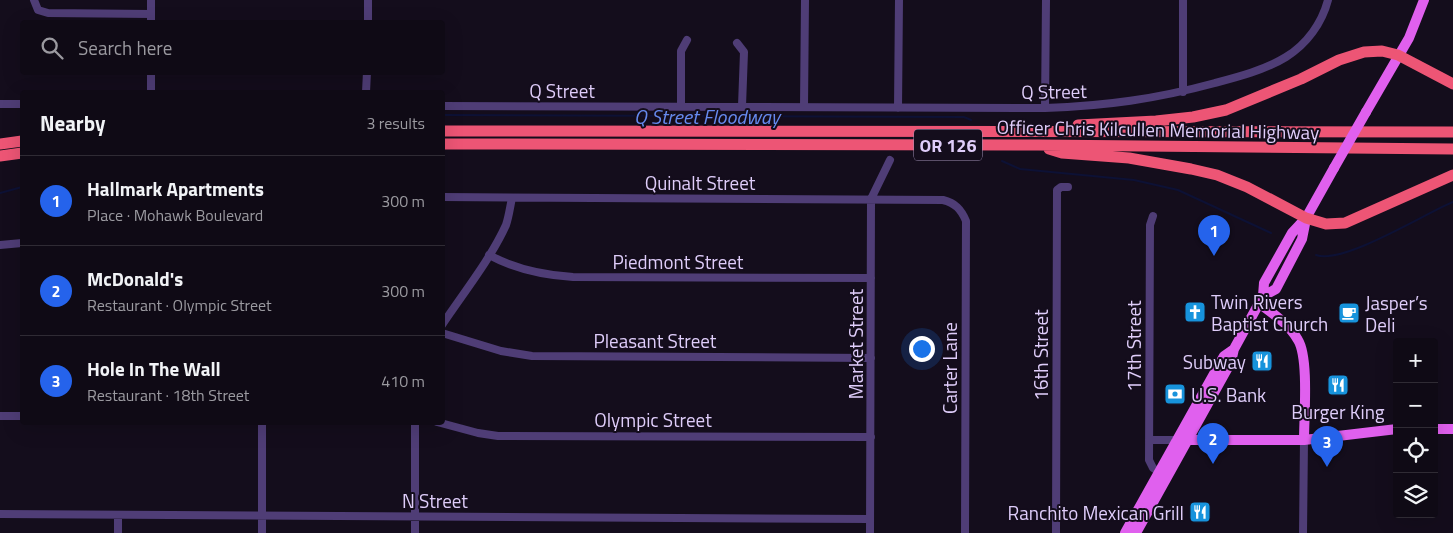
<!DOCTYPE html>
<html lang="en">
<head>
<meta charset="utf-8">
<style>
  :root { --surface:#0f0a15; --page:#18131e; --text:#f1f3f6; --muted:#9b9aa0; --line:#2f2b34; --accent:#2563eb }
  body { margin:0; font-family:"Titillium Web",sans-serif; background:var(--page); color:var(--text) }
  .controls { position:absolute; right:15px; bottom:15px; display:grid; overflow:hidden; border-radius:5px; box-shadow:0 5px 20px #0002 }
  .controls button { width:45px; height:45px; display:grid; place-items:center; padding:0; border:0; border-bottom:1px solid var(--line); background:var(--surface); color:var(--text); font:25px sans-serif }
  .you { position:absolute; left:921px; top:348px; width:18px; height:18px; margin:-12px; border:4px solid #fff; border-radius:50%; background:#1a73e8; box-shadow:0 0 0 8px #1a73e833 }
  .badge { display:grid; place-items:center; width:32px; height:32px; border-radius:50%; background:var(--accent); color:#fff; font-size:16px; font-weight:700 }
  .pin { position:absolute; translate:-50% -41px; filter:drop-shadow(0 1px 2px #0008) }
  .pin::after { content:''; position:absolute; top:26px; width:18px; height:15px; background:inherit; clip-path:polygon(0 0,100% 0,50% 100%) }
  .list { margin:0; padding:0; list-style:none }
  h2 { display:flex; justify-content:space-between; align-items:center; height:65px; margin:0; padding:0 20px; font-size:21px }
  h2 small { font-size:16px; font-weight:400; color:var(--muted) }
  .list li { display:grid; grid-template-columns:32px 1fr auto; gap:15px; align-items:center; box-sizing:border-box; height:90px; padding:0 20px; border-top:1px solid var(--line) }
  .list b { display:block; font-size:19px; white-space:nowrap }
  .list p { margin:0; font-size:16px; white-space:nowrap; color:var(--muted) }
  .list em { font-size:16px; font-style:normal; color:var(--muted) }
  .icon { flex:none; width:28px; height:28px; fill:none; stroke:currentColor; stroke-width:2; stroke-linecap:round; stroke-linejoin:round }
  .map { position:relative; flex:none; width:1453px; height:533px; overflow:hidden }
  .search { position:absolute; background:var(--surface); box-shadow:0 5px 20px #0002; left:20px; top:20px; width:425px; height:55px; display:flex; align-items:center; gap:12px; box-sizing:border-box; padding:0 18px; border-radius:5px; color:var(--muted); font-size:19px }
  .panel { position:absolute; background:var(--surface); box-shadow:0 5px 20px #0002; left:20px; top:90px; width:425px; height:335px; border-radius:5px }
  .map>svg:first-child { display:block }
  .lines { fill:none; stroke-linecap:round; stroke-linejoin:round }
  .stream { stroke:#0d1135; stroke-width:2 }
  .minor { stroke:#4f3d76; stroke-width:8 }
  .major { stroke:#e060ee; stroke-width:10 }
  .highway { stroke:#ed5575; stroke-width:11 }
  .major-bridge { stroke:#e060ee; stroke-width:10 }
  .labels { text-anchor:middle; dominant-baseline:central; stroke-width:4; stroke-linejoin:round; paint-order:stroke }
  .shield { fill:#140d1c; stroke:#a293b7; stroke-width:1 }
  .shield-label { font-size:18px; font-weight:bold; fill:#dfcdfa }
  .street-label { font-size:19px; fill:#dfcdfa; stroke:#140d1c }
  .poi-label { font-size:19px; fill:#dfcdfa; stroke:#140d1c; text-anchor:start }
  .water-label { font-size:20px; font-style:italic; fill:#668aef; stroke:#140d1c }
</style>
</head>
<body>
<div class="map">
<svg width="1453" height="533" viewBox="0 0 1453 533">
  <rect width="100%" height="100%" fill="#140d1c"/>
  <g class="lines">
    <path class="stream" d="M442 115 964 117 971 120
      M1002 161 1020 169 1134 180 1178 190 1271 233
      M0 193 22 187
      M1316 255C1343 265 1424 214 1453 202"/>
    <path class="minor" d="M34 0 38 10 48 13 151 14
      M151 22V0
      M368 22V0
      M737 43 744 52 742 106
      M151 72V92
      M366 92 367 72
      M1183 92V0
      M0 104H22
      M442 106 1045 108C1105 106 1156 99 1215 83 1238 77 1265 70 1286 57 1307 44 1322 23 1328 0
      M681 107V51L687 40
      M804 107 805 0
      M898 108 899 0
      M1045 108 1046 0
      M442 197 943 200C955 203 961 209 966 221L965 533
      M1153 216 1150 225 1149 460 1153 468 1159 472
      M0 245 22 243
      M489 255C515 269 543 275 573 277L871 278
      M442 325C464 292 490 260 506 225 509 216 510 207 512 198
      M442 333 501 351 532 356 871 358
      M0 416H22
      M262 422V533
      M415 422V533
      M437 422 478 433 498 436 871 437
      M1149 440H1177
      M0 514 870 519
      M118 533V515
      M870 533 871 199 890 160
      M1056 533 1057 190 1061 187H1068
      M1303 533 1304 440"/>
    <path class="major" d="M1366 112 1409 38 1424 0
      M1263 296 1276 289 1302 239 1306 219
      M1259 303C1273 314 1289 324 1298 340 1309 358 1304 417 1304 440
      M1434 429H1453
      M1177 440H1304L1397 429
      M1125 533 1224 356 1234 349
      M1136 533 1231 362 1234 349 1263 296 1264 283 1292 233 1306 218 1334 168"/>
    <path class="highway" d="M1078 125 1156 121 1193 117 1226 110 1301 79 1339 60 1364 52 1382 51 1398 55 1453 84
      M442 131 1453 132
      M0 144 22 141
      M442 144 1038 145 1453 149
      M1049 149 1062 153 1129 158 1191 169 1217 175 1247 187 1306 218 1326 224 1345 223 1453 175
      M0 156 22 153"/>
    <path class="major-bridge" d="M1334 168 1366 112"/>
  </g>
  <defs>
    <g id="church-square" transform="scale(1.125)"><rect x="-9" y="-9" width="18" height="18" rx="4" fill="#1793dc" stroke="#140d1c"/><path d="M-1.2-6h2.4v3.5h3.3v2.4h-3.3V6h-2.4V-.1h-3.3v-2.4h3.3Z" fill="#fff"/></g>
    <g id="cafe-square" transform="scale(1.125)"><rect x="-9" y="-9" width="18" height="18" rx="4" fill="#1793dc" stroke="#140d1c"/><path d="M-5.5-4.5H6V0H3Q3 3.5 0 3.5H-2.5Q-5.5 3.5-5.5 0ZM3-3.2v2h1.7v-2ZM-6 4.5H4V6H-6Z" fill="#fff"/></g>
    <g id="restaurant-square" transform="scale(1.125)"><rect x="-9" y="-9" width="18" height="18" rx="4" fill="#1793dc" stroke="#140d1c"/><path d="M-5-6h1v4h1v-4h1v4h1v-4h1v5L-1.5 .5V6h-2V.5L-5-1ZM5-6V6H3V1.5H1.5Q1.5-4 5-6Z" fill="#fff"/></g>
    <g id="bank-square" transform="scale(1.125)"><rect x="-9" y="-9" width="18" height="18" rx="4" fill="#1793dc" stroke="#140d1c"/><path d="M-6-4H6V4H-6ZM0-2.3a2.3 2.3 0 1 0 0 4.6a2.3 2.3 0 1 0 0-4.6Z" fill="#fff"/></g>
  </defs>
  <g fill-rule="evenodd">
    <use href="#church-square" x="1195" y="312"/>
    <use href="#cafe-square" x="1349" y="313"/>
    <use href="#restaurant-square" x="1262" y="361"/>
    <use href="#restaurant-square" x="1338" y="385"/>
    <use href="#bank-square" x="1175" y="394"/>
    <use href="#restaurant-square" x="1200" y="512"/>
  </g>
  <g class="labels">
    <rect class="shield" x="914" y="129.5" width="68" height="31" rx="4"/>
    <g class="shield-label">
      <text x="948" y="145">OR 126</text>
    </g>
    <g class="street-label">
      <text x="562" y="90">Q Street</text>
      <text transform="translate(1054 91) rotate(-1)">Q Street</text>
      <text transform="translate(1158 129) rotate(1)">Officer Chris Kilcullen Memorial Highway</text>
      <text x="700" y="182">Quinalt Street</text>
      <text x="678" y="261">Piedmont Street</text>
      <text x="655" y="340">Pleasant Street</text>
      <text transform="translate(855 344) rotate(-90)">Market Street</text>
      <text transform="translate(1133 346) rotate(-90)">17th Street</text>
      <text transform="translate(1040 355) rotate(-90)">16th Street</text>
      <text transform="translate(949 368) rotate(-90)">Carter Lane</text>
      <text x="653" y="419">Olympic Street</text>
      <text x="435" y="500">N Street</text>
    </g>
    <g class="poi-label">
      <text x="1211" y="301">Twin Rivers<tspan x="1211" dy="22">Baptist Church</tspan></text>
      <text x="1365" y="302">Jasper’s<tspan x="1365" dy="22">Deli</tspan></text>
      <text x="1246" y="361" text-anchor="end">Subway</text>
      <text x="1191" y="394">U.S. Bank</text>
      <text x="1338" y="411" text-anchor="middle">Burger King</text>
      <text x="1184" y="512" text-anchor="end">Ranchito Mexican Grill</text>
    </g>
    <g class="water-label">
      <text x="707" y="116">Q Street Floodway</text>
    </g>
  </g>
</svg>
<div class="controls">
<button>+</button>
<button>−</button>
<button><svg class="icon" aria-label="locate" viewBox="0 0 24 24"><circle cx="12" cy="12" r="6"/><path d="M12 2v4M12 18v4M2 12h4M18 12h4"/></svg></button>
<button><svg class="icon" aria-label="layers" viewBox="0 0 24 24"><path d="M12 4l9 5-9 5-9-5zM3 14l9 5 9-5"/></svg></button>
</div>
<div class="you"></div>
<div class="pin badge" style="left:1214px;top:256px">1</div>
<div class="pin badge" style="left:1213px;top:464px">2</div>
<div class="pin badge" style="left:1327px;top:467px">3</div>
<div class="search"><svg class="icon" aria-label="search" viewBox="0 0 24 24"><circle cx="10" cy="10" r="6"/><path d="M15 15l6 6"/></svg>Search here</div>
<section class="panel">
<h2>Nearby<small>3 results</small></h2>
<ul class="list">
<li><span class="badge">1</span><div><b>Hallmark Apartments</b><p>Place · Mohawk Boulevard</p></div><em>300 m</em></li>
<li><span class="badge">2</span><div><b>McDonald's</b><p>Restaurant · Olympic Street</p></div><em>300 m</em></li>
<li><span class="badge">3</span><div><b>Hole In The Wall</b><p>Restaurant · 18th Street</p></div><em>410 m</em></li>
</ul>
</section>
</div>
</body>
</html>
